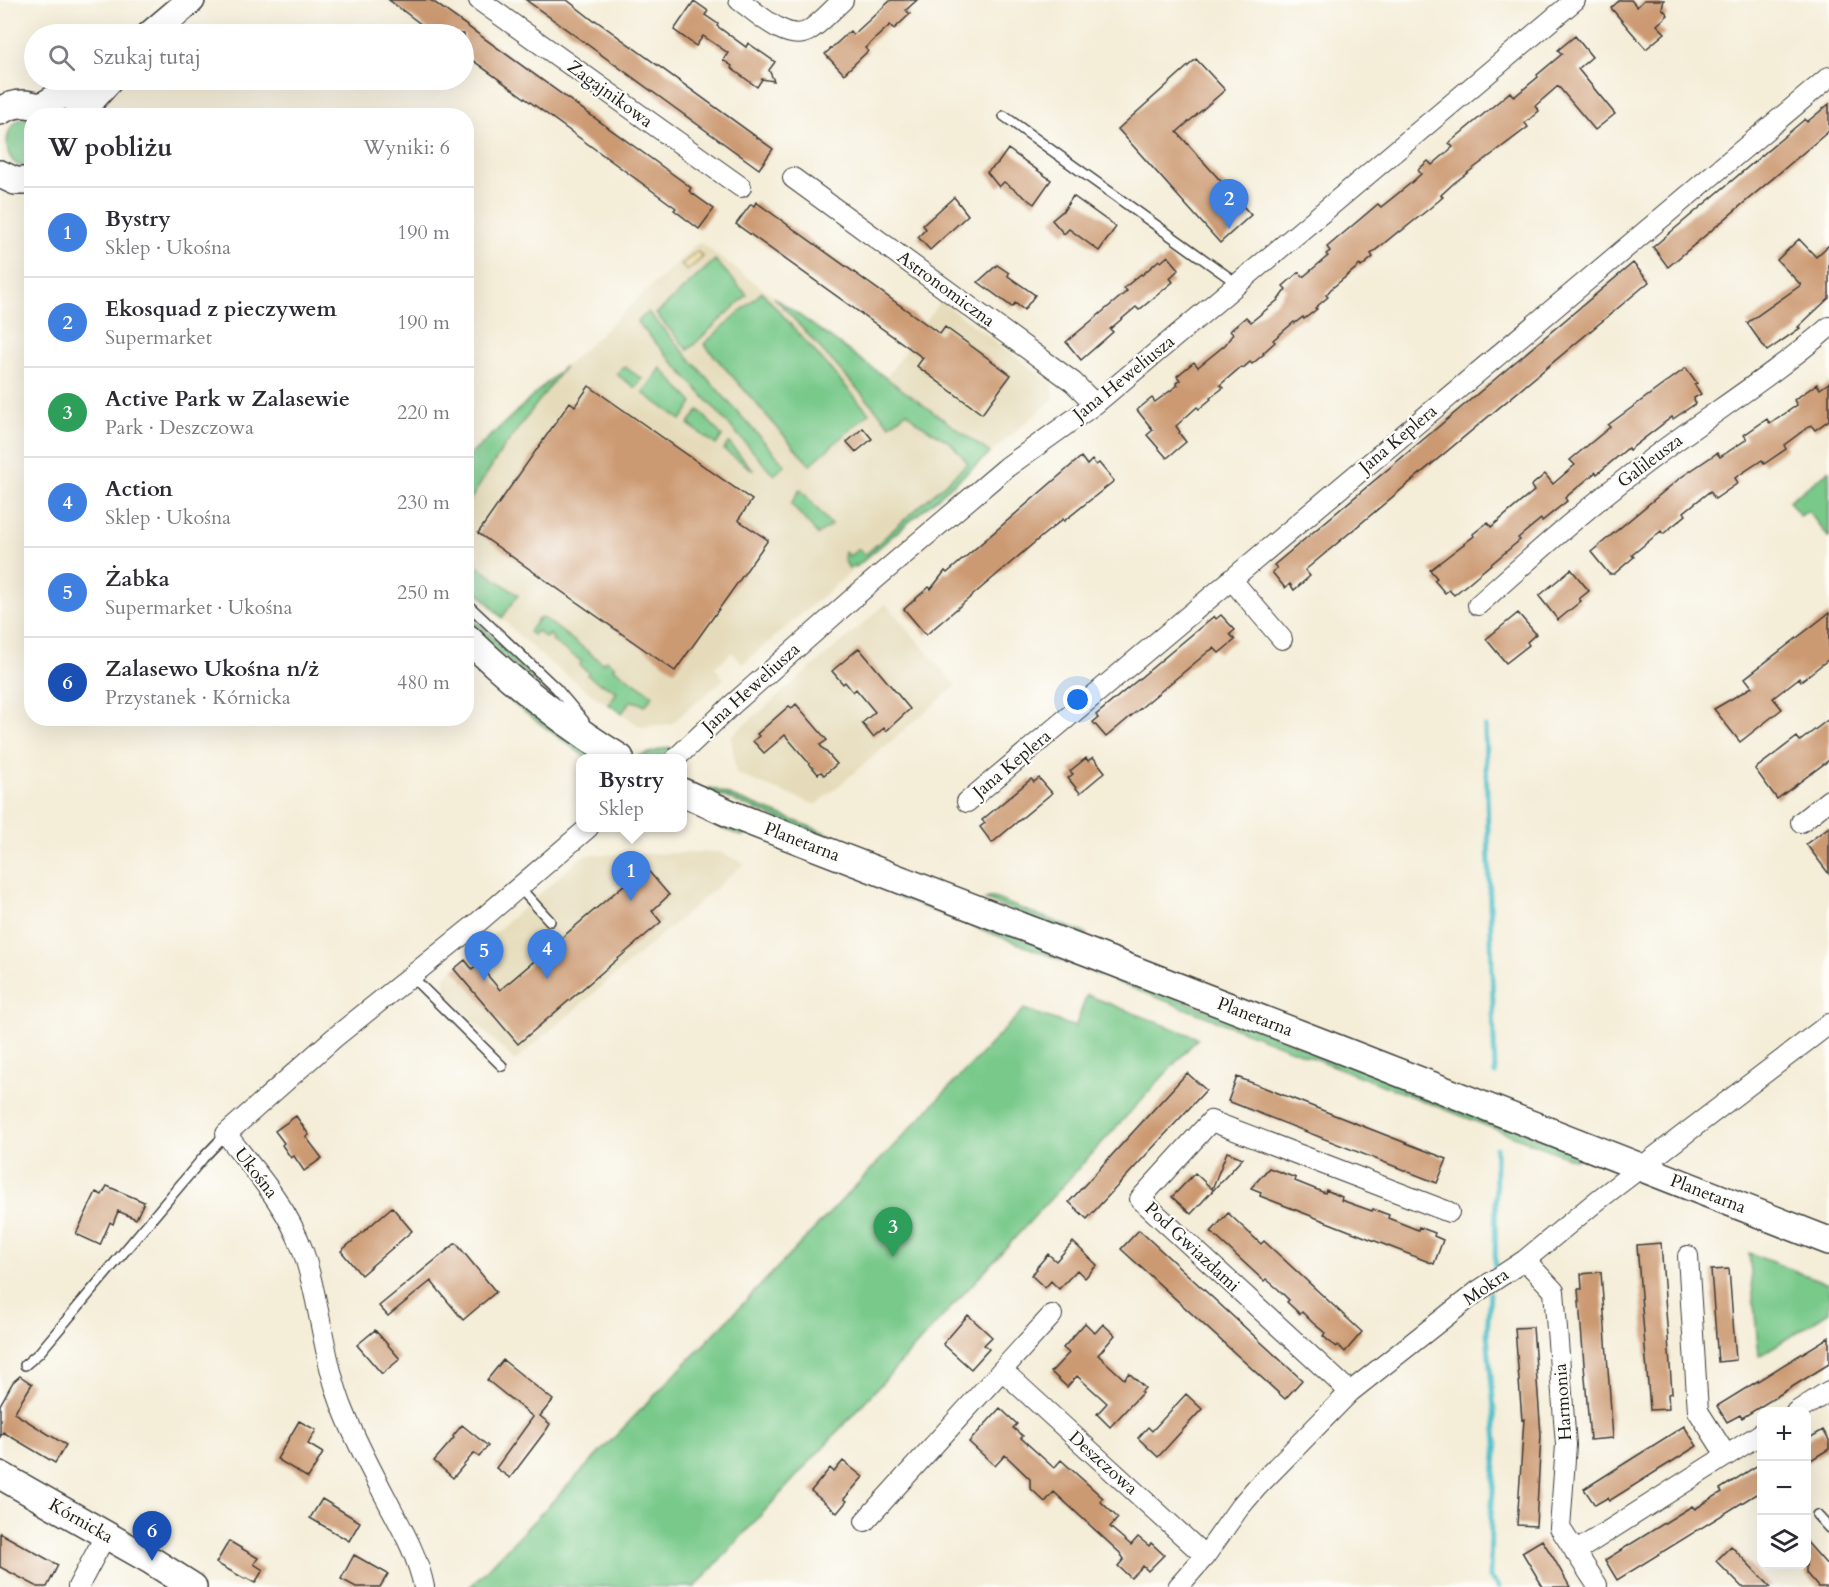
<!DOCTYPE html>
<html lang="pl">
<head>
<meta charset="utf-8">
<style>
  :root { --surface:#fff; --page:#f2f2f3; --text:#2b2b33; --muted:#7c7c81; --line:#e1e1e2; --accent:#2563eb }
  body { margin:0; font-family:Cardo,serif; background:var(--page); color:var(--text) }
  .controls { position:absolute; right:18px; bottom:18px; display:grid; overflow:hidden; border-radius:12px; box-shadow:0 6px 24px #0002 }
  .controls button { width:54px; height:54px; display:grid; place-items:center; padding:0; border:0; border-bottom:2px solid var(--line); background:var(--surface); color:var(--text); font:30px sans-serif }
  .you { position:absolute; left:1078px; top:700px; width:21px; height:21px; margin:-15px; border:4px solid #fff; border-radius:50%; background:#1a73e8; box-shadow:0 0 0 9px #1a73e833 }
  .badge { display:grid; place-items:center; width:39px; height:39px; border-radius:50%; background:var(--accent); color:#fff; font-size:20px; font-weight:700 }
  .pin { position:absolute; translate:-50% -50px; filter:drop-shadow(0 2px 3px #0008) }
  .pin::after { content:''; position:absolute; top:32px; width:21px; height:18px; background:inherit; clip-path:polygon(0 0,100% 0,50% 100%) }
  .popup { position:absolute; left:576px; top:754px; width:111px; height:78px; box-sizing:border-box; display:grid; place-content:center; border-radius:12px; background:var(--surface); filter:drop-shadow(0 2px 4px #0005); font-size:20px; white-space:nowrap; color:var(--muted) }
  .popup b { font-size:22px; color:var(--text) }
  .popup::after { content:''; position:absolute; left:50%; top:100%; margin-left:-12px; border:12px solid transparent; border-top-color:var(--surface) }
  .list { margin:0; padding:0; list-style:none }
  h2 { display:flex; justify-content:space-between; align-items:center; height:78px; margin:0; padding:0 24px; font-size:26px }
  h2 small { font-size:20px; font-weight:400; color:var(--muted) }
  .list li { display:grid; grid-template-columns:39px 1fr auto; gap:18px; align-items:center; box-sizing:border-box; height:90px; padding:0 24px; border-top:2px solid var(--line) }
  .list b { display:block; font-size:22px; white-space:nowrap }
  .list p { margin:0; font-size:20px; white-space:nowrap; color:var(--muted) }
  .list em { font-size:20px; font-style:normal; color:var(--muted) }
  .icon { flex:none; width:33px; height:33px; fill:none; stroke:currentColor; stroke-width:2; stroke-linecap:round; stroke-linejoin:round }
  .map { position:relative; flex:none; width:1829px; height:1587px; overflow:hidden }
  .search { position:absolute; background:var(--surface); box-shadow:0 6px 24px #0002; left:24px; top:24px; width:450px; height:66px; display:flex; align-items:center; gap:15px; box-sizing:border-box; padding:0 21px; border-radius:33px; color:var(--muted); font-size:22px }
  .panel { position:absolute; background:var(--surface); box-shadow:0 6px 24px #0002; left:24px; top:108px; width:450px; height:618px; border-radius:24px }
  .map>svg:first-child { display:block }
  .built { fill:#e5dbba }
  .green { fill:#78c98a; stroke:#4a7253; stroke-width:1.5 }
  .sand { fill:#eeda9e; stroke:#857b5d; stroke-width:1.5 }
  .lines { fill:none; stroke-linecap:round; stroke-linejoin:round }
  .stream { stroke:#53c0ca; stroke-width:5 }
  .building { fill:#cc9a72 }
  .lane-casing { stroke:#3c3b38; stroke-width:12 }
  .street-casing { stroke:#3c3b38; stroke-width:22 }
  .secondary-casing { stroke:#3c3b38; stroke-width:30 }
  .lane { stroke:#fff; stroke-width:9 }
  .street { stroke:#fff; stroke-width:20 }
  .secondary { stroke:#fff; stroke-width:27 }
  .labels { text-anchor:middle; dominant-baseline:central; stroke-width:4.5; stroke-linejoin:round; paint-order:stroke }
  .street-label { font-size:18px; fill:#1c1c1c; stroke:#fdfcf7 }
</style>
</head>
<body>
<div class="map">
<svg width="1829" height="1587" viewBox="0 0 1829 1587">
  <rect width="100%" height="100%" fill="#fdfcf7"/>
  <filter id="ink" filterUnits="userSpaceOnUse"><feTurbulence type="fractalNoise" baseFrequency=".0167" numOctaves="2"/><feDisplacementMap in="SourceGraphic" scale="12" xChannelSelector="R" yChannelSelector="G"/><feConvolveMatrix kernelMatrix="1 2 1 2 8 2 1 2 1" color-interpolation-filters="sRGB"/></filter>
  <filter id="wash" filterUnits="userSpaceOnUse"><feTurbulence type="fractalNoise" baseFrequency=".008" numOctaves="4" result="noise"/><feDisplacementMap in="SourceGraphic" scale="24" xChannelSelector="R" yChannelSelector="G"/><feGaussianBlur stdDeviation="1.35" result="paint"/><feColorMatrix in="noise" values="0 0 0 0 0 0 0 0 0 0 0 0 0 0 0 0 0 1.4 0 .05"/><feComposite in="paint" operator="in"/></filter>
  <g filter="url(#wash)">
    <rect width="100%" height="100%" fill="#f4edd8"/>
    <path class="built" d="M699 242 886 378 940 301 1052 383 1054 399 743 664 732 652 715 667 724 679 671 724 642 727 593 695 547 661 511 628 467 580V458Z
      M886 604 956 686 816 805 736 774 731 736Z
      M719 852 745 863 515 1061 445 993V976L584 855Z"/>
    <path class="green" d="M26 118 31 119V167C0 171 0 121 26 118Z
      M715 260 747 295 688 350 656 314Z
      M762 292 869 413 810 465 704 344Z
      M774 297 990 453 856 567 854 565 849 569 844 559 845 552 849 556 859 549 865 555 968 463 951 443 918 423 907 412 890 425Z
      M648 312 785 465 774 475 637 322Z
      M565 366 502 450 467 505V458Z
      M625 367 642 379 636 388 616 374Z
      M661 368 693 403 681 420 643 393Z
      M699 410 722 436 716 445 688 424Z
      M728 443H729L754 471 724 450Z
      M1829 471V538L1808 511 1800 516 1789 501Z
      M800 489 831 525 818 535 791 504Z
      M467 559 518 595 502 618 467 580Z
      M466 612 551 693V696L467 625Z
      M541 618 545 619 603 663 606 660 615 666 613 668 653 695 645 706 637 702 630 701 622 713 608 704 617 692 602 683 600 684 587 675 588 672 580 666 581 661 552 641 553 638 549 634 546 638 537 631 533 635 529 632 538 619 539 620Z
      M466 652 601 758H587L515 705 467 662Z
      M669 747 672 749C662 760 649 760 636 757Z
      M711 788 831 835 833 841 707 790Z
      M698 811 749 832 745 835 741 836 701 820 698 816Z
      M896 890 1581 1154 1578 1159H1573L898 897Z
      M991 897 1087 934 1085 938 985 900Z
      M1087 995 1198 1038 695 1587H470L737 1310 1024 1009 1075 1027Z
      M1749 1253 1829 1284V1312L1759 1356Z"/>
    <path class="sand" d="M697 251 703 257 687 271 681 265Z"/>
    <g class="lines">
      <path class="stream" d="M1485 727 1495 1074
        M1495 1269 1496 1148
        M1490 1293 1487 1333 1497 1442 1491 1515 1490 1578 1499 1587"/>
    </g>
    <g id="blocks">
      <path class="building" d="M389 0H430L435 3 685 183 691 188 689 191 714 209 699 229 674 210 676 208 464 54V34H434Z
        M526 0H567L594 21 595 20 773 149 759 169Z
        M891 0H917L906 10 910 14 894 29 890 25 865 48 868 51 844 74 825 54 850 31 853 35Z
        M1620 0H1631L1637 7 1644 0H1664L1662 8 1668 15 1657 25 1665 33 1646 49 1611 8Z
        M694 1 708 11 705 15 718 24 717 26 746 47 748 43 775 62 769 70 774 81 762 79 757 87 731 68 732 66 723 60 728 53 703 36 696 46 674 30Z
        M1575 36 1592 57 1578 69 1615 114 1595 130 1558 86 1535 106 1539 111 1525 123 1528 127 1454 183 1441 195 1443 197 1430 208 1400 232 1399 231 1371 254 1373 257 1361 267 1360 265 1331 289 1326 295 1328 297 1315 308 1317 309 1304 319 1303 317 1295 323 1294 322 1273 340 1275 342 1263 353 1264 354 1252 364 1250 362 1243 368 1241 367 1220 385 1223 388 1210 398 1211 399 1199 409 1197 407 1176 426 1180 432 1179 433 1186 442 1167 458 1147 435 1153 430 1137 410 1152 398 1155 402 1178 385 1176 383 1180 380 1177 376 1194 362 1198 367 1225 345 1233 334 1230 331 1246 317 1251 322 1278 300 1286 289 1283 286 1299 272 1303 277 1328 256 1326 254 1330 251 1327 247 1378 204 1381 207 1411 183 1421 174 1418 170 1428 161 1432 165 1453 147 1449 143 1510 92 1514 97 1538 77 1537 75 1562 54 1558 50Z
        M1196 59 1225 90 1177 132 1251 215 1220 243 1118 129Z
        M1829 104V131L1668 267 1653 247 1805 119 1807 122Z
        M1008 149 1051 180 1034 204 1004 182 999 187 987 172 998 163Z
        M1073 196 1116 227 1099 251 1069 229 1064 234 1052 220 1064 210Z
        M954 197 968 215 930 250 918 237 926 229 923 225Z
        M756 202 940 334 945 327 1011 375 982 414 917 366 923 358 736 224 751 204 754 206Z
        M1799 239 1816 257 1829 245V298L1798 327 1800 328 1767 351 1747 323 1801 285 1777 260Z
        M1168 256 1179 269 1170 278 1173 282 1139 310 1136 307 1110 329 1113 332 1081 360 1066 342 1125 293 1127 291 1124 288 1141 274 1142 275 1159 260 1161 262Z
        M1633 263 1649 282 1310 566 1305 570 1310 576 1294 590 1290 584 1285 588 1272 572 1277 568 1274 565Z
        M997 265 1009 273 1008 276 1035 295 1024 310 1015 303 1012 307 978 282Z
        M1686 368 1697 383 1694 384 1701 394 1694 398 1695 404 1673 419 1672 417 1629 450 1628 448 1597 474 1596 472 1565 498 1567 501 1542 521 1541 519 1518 538 1520 540 1454 595 1449 590 1445 593 1434 580 1437 578 1430 570 1474 536 1473 534 1488 522 1491 527 1534 491 1531 486 1545 474 1553 484 1575 465 1570 460 1610 427 1608 425Z
        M1829 383V420L1815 430 1811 425 1784 445 1786 449 1764 464 1762 460 1735 478 1738 483 1715 499 1710 491 1684 512 1686 515 1663 534 1661 531 1632 555 1634 557 1614 574H1609L1591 552 1680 478 1717 453 1720 457 1747 439 1744 435 1767 419 1770 424 1797 405 1794 400 1817 384 1820 389Z
        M589 386 752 500 738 520 768 540 675 671 478 533 570 402 575 406Z
        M863 428 872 439 856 452 847 442Z
        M1081 457 1087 465 1092 460 1096 465 1099 463 1114 481 1064 521 1063 519 1041 537 926 635 904 609 929 587 931 589 945 571 947 573Z
        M1571 569 1589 591 1579 599 1581 601 1558 620 1539 596Z
        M1518 613 1536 634 1527 642 1529 645 1506 663 1486 639Z
        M1829 613V659L1801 681 1799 678 1773 698 1782 709 1740 742 1714 709 1752 687 1745 678Z
        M1221 615 1235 630 1230 634 1235 640 1219 653 1214 648 1209 651 1106 737 1093 722 1098 718 1096 715 1214 616 1216 619Z
        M859 648 910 709 886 731 884 728 873 737 862 723 875 712 856 689 853 692 845 682 843 684 832 671Z
        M796 704 827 740 820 745 837 764 824 775 821 772 818 774 785 735 764 753 753 741 759 736 757 734 789 706 792 708Z
        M1829 719V760L1777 799 1755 769 1797 737 1800 741Z
        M1093 757 1105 772 1080 793 1068 778 1073 774 1070 771 1086 758 1088 761Z
        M1039 778 1052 793 992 843 980 827 985 823 982 820 1031 779 1034 782Z
        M1829 827V874L1806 844Z
        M645 867 669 895 652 911 661 922 518 1044 454 969 465 960 472 969 478 964 500 990Z
        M1187 1073 1206 1090 1087 1219 1069 1202Z
        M1237 1077 1447 1159 1437 1183 1228 1101Z
        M296 1116 309 1135 306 1137 322 1158 304 1171 294 1156 291 1158 282 1145 284 1143 275 1131Z
        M1227 1152 1243 1158 1191 1214 1172 1197 1195 1173 1212 1189Z
        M1269 1168 1296 1178 1295 1181 1325 1193 1326 1190 1342 1197 1341 1200 1372 1211 1373 1209 1389 1215 1388 1218 1418 1230 1419 1227 1435 1233 1434 1236 1443 1240 1434 1264 1260 1196 1261 1192 1251 1188Z
        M107 1186 144 1202 136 1219 118 1211 113 1224 110 1222 100 1245 76 1234 96 1192 102 1195Z
        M392 1207 412 1231 361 1275 341 1251Z
        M1228 1213 1261 1244 1264 1241 1362 1332 1345 1352 1338 1345 1336 1347 1323 1336 1325 1333 1313 1323 1302 1312 1300 1314 1287 1302 1289 1300 1278 1289 1266 1279 1264 1281 1211 1232Z
        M1139 1230 1302 1380 1285 1399 1121 1249Z
        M1073 1242 1097 1265 1085 1278 1077 1270 1059 1289 1051 1281 1045 1288 1031 1275 1037 1269 1036 1268 1048 1254 1056 1261Z
        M456 1243 496 1292 463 1320 431 1281 388 1316 379 1306Z
        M1661 1243 1672 1393 1668 1394 1669 1409 1650 1410 1637 1245Z
        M1729 1269 1736 1360 1718 1362 1711 1270Z
        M1601 1272 1613 1438 1590 1440 1578 1289H1582L1581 1274Z
        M968 1315 992 1337 984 1345 989 1349 971 1369 943 1344Z
        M1085 1323 1095 1333 1103 1324 1115 1335 1098 1355 1124 1379 1129 1373 1145 1388 1141 1392 1142 1393 1110 1427 1097 1414 1107 1403 1077 1376 1067 1387 1051 1372 1069 1353 1063 1348Z
        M1533 1327 1541 1435 1536 1526 1517 1525 1524 1419 1522 1420 1515 1328Z
        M375 1330 400 1359 382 1374 357 1345Z
        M1829 1337V1364L1742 1418 1740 1415 1727 1422 1717 1406Z
        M503 1360 553 1400 540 1416 550 1424 547 1429 510 1478 496 1468 533 1417 487 1380Z
        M20 1376 32 1384 14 1413 66 1445 55 1463 3 1432 0 1437V1405L13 1382Z
        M1186 1394 1202 1409 1158 1457 1138 1438 1148 1427 1152 1431Z
        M1000 1408 1017 1424 1013 1428 1023 1436 1021 1438 1054 1468 1061 1460 1103 1498 1100 1501 1118 1518 1110 1527 1131 1545 1138 1537 1149 1546 1151 1543 1164 1555 1148 1571 1143 1566 1131 1578 1118 1566 1124 1559 1120 1553 1054 1492 1045 1502 1030 1488V1479L1005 1455 995 1466 969 1442Z
        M299 1421 316 1430 308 1444 323 1453 308 1478 277 1459Z
        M462 1425 488 1446 479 1457 474 1453 453 1478 434 1461 454 1438 453 1436Z
        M1684 1426 1697 1446 1609 1501 1607 1498 1595 1505 1584 1489Z
        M1823 1430 1829 1440V1449L1806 1463V1440Z
        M843 1461 863 1477 844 1499 847 1501 837 1513 811 1491 830 1468 834 1472Z
        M1761 1463V1491L1617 1580 1605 1560 1692 1506 1695 1509 1722 1492 1720 1489Z
        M322 1499 360 1522 349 1541 310 1518Z
        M0 1533 58 1565 47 1587H38L0 1567Z
        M1542 1540 1554 1559 1570 1587H1543L1522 1552Z
        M229 1541 258 1558 254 1564 263 1570 255 1583 246 1578 245 1579 216 1563Z
        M1806 1541 1829 1567V1587H1818L1806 1573Z
        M1731 1546 1754 1570 1771 1587H1742L1716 1561Z
        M354 1555 388 1574 380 1587H356L341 1579Z"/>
    </g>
  </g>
  <g filter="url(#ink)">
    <use href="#blocks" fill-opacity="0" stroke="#3c3b38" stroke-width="1.5"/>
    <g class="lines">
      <g class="lane-casing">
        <path id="lane" d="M1004 116 1238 284
          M466 603 557 689 584 721
          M519 887 550 921
          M412 977 502 1066
          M25 1365 39 1353 203 1158 226 1134
          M1817 1515 1829 1528"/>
      </g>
      <g class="street-casing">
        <path id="street" d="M479 0 741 187
          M739 0C756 12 787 43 808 31 821 23 832 10 843 0
          M793 178 1073 382 1095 404
          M1231 579 1282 639
          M1478 605C1533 556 1587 507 1646 463 1706 417 1771 377 1829 327
          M676 758 732 705 860 592 1007 467 1095 404 1575 0
          M967 802 1829 77
          M1801 822 1829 800
          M1688 1256 1698 1411 1726 1455
          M1525 1260 1554 1291 1566 1445 1560 1528 1597 1585
          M1002 1370 1205 1556
          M1350 1392 1140 1199 1211 1121 1449 1212
          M1796 1412 1829 1391
          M865 1521 1052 1315
          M1575 1552 1762 1433
          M78 1587 105 1536
          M424 1587C418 1558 405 1534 391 1508 375 1477 358 1446 345 1414 323 1362 321 1304 303 1251 287 1206 255 1171 226 1134L334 1038 476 924 588 828
          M1178 1587 1205 1556 1239 1508 1257 1487 1350 1392 1478 1291 1525 1260 1598 1200 1829 1024"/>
      </g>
      <g class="secondary-casing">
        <path id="secondary" d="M151 34 191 0
          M41 107 87 80
          M0 111C17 100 37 102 52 116
          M77 116 109 80
          M0 174 15 181H32
          M466 637C515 685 562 722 620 758
          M682 792 733 815 1331 1046 1829 1241
          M0 1475 152 1561 193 1587"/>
      </g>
      <use href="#lane" class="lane"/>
      <use href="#street" class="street"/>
      <use href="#secondary" class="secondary"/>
    </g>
  </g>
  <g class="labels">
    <g class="street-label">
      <text transform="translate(610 94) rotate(36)">Zagajnikowa</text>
      <text transform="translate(946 289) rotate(36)">Astronomiczna</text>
      <text transform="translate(1124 378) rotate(-39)">Jana Heweliusza</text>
      <text transform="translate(1398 439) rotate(-40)">Jana Keplera</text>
      <text transform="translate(1650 461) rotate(-37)">Galileusza</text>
      <text transform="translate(751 688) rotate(-42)">Jana Heweliusza</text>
      <text transform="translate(1012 764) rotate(-40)">Jana Keplera</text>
      <text transform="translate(802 842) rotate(21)">Planetarna</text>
      <text transform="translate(1255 1017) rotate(21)">Planetarna</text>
      <text transform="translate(256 1173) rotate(52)">Ukośna</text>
      <text transform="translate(1708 1194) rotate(21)">Planetarna</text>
      <text transform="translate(1192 1247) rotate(43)">Pod Gwiazdami</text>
      <text transform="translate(1486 1287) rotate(-35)">Mokra</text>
      <text transform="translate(1563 1402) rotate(-94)">Harmonia</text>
      <text transform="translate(1103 1463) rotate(42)">Deszczowa</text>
      <text transform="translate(81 1521) rotate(30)">Kórnicka</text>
    </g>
  </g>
</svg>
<div class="controls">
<button>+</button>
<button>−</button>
<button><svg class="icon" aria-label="layers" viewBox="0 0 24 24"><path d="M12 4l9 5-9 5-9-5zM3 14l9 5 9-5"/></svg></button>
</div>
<div class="you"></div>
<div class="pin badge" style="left:631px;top:901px;background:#3f7fe0">1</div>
<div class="popup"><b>Bystry</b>Sklep</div>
<div class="pin badge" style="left:1229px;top:229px;background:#3f7fe0">2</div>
<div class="pin badge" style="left:893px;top:1257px;background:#2e9e5b">3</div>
<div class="pin badge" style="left:547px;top:979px;background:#3f7fe0">4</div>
<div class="pin badge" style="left:484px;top:981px;background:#3f7fe0">5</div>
<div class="pin badge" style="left:152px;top:1561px;background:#1a4fb4">6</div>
<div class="search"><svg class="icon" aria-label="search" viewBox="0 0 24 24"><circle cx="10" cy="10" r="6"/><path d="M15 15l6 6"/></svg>Szukaj tutaj</div>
<section class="panel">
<h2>W pobliżu<small>Wyniki: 6</small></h2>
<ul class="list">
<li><span class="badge" style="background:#3f7fe0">1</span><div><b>Bystry</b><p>Sklep · Ukośna</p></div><em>190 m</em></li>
<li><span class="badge" style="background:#3f7fe0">2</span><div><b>Ekosquad z pieczywem</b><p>Supermarket</p></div><em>190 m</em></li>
<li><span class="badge" style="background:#2e9e5b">3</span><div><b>Active Park w Zalasewie</b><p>Park · Deszczowa</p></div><em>220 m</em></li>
<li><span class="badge" style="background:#3f7fe0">4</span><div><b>Action</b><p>Sklep · Ukośna</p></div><em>230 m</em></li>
<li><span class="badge" style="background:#3f7fe0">5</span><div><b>Żabka</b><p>Supermarket · Ukośna</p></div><em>250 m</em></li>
<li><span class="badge" style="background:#1a4fb4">6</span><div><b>Zalasewo Ukośna n/ż</b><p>Przystanek · Kórnicka</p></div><em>480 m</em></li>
</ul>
</section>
</div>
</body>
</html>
